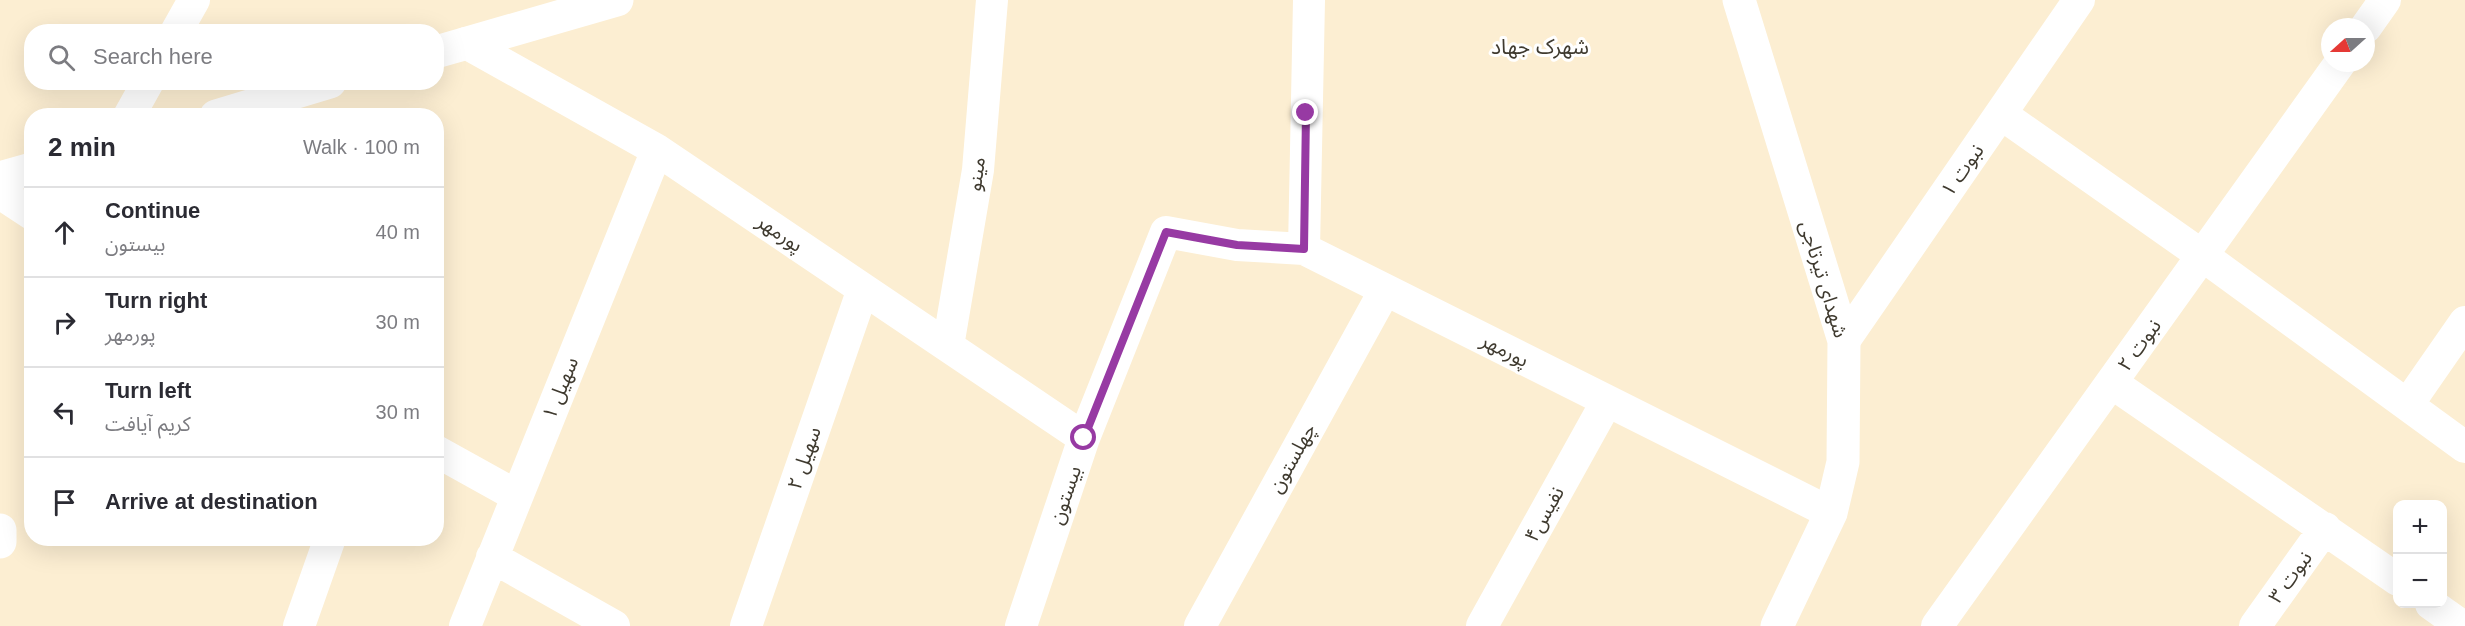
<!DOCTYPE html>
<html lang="en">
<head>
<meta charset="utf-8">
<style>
  :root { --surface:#fff; --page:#f7f7f7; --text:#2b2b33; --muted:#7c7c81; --line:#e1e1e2 }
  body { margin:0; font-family:Arial,"Noto Sans Arabic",sans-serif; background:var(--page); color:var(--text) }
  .controls { position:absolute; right:18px; bottom:18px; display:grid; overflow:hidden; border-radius:12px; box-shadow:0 6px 24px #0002 }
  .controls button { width:54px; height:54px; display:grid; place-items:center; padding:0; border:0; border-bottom:2px solid var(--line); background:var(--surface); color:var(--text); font:30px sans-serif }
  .compass { position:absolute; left:2321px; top:18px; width:54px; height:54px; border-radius:50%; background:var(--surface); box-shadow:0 6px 24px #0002; rotate:249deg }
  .stop { position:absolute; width:18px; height:18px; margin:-14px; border:4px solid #973aa3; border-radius:50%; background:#fff }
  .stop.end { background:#973aa3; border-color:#fff; box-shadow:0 2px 6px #0008 }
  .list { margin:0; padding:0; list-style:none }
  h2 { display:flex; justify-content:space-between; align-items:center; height:78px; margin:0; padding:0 24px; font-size:26px }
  h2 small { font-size:20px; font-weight:400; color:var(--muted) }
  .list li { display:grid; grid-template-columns:39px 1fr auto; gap:18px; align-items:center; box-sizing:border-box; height:90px; padding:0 24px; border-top:2px solid var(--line) }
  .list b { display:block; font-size:22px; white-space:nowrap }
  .list p { margin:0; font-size:20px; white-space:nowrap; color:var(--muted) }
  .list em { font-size:20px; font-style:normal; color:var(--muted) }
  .icon { flex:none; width:33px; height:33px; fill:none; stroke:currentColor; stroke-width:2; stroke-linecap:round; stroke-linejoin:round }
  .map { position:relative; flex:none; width:2465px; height:626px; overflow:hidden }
  .search { position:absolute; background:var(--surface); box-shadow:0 6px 24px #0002; left:24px; top:24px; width:420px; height:66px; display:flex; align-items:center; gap:15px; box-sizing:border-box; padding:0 21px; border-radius:24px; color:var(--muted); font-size:22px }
  .panel { position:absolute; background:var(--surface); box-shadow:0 6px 24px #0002; left:24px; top:108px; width:420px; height:438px; border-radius:24px }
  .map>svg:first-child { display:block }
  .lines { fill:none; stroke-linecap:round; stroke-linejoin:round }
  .street { stroke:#fff; stroke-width:32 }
  .secondary { stroke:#fff; stroke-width:33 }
  .route { stroke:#973aa3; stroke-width:8 }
  .labels { text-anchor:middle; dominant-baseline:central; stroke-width:6; stroke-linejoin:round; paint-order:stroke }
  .street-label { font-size:20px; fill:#3f3a2f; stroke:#fff }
  .neighbourhood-label { font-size:21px; fill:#3f3a2f; stroke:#fff }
</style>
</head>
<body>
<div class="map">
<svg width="2465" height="626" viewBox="0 0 2465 626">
  <rect width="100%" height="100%" fill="#fceed2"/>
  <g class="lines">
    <path class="street" d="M2366 27 2385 0
      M176 32 194 0
      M466 43 657 150 1084 438
      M2001 114 2203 256 2465 447
      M129 116 148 82
      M0 193 32 214
      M1304 249 1309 0
      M1844 341 2079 0
      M948 346 978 170 992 0
      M2112 383 2398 580
      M2408 404 2465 322
      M436 451 517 496
      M492 557 614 626
      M2431 604 2462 626
      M299 626 329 541
      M465 626 657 150
      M746 626 863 289
      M1021 626 1084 438 1166 232 1237 245 1304 249 1831 513
      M1200 626 1385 290
      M1482 626 1607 401
      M1937 626 2340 63
      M2255 626 2325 528"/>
    <path class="secondary" d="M1739 0 1844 341 1843 462 1831 513 1777 626
      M436 52 617 0
      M216 116 330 82
      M0 178 32 169
      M0 530V542"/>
  </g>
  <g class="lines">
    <path class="route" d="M1084 438 1166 232 1237 245 1304 249 1306 113"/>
  </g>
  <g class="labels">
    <g class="street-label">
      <text transform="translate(1962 170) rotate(-55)">نبوت ۱</text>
      <text transform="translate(976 174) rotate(-82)">مینو</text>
      <text transform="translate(780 233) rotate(34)">پورمهر</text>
      <text transform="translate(1824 279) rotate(73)">شهدای تیرتاجی</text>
      <text transform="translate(2139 345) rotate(-54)">نبوت ۲</text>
      <text transform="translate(1505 350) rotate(27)">پورمهر</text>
      <text transform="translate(560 388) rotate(-68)">سهیل ۱</text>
      <text transform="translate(804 458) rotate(-71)">سهیل ۲</text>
      <text transform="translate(1292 458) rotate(-61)">چهلستون</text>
      <text transform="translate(1065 495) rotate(-71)">بیستون</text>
      <text transform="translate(1544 514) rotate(-61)">نفیس۴</text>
      <text transform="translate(2290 577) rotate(-54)">نبوت ۳</text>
    </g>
    <g class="neighbourhood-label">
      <text x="1540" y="46">شهرک جهاد</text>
    </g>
  </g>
</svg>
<div class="controls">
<button>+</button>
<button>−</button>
</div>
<svg class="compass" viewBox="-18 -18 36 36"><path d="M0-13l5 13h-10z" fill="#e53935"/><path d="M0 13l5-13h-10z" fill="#7c7c81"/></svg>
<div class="stop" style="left:1084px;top:438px"></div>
<div class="stop end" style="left:1306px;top:113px"></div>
<div class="search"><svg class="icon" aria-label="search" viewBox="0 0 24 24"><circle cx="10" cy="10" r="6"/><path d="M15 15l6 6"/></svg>Search here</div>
<section class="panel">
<h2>2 min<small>Walk · 100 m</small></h2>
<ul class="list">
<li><svg class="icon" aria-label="ahead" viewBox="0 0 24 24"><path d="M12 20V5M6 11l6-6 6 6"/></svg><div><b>Continue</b><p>بیستون</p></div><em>40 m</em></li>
<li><svg class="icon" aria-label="right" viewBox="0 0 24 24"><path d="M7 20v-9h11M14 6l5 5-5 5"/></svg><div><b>Turn right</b><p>پورمهر</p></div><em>30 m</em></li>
<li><svg class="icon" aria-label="left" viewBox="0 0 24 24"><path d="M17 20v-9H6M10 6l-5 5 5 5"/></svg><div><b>Turn left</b><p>کریم آیافت</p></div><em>30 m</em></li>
<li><svg class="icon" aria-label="arrive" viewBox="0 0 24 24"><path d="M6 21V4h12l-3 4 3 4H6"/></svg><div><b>Arrive at destination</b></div></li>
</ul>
</section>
</div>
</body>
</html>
